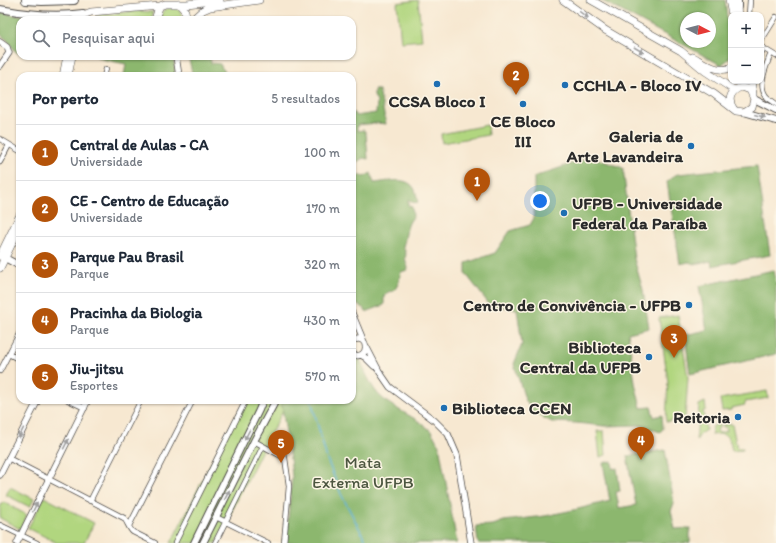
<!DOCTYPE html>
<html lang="pt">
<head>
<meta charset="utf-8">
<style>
  :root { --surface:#fff; --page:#f6f6f7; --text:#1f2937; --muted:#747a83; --line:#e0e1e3; --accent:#b45309 }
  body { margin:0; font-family:Itim,sans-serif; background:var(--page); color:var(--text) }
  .controls { position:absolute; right:12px; top:12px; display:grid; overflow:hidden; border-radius:8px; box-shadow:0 1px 3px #0004 }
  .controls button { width:36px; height:36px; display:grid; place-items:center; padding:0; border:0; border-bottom:1px solid var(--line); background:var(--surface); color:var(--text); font:20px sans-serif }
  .compass { position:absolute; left:680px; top:12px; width:36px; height:36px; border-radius:50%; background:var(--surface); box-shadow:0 1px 3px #0004; rotate:97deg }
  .you { position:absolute; left:540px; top:201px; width:14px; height:14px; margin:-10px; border:3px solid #fff; border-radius:50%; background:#1a73e8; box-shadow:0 0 0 6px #1a73e833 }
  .badge { display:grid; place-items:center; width:26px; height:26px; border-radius:50%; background:var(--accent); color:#fff; font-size:13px; font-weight:700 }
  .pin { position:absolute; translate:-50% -33px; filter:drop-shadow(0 1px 2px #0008) }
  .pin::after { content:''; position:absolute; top:21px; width:14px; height:12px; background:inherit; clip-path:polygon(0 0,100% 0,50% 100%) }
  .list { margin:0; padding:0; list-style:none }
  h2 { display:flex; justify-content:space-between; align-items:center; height:52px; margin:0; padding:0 16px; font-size:17px }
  h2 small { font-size:13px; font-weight:400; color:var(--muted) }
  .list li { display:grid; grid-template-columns:26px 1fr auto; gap:12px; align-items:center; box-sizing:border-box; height:56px; padding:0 16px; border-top:1px solid var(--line) }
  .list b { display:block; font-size:15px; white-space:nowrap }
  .list p { margin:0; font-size:13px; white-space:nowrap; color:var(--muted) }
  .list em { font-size:13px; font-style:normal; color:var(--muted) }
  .icon { flex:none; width:22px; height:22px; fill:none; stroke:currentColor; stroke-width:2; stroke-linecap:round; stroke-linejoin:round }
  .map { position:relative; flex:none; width:776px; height:543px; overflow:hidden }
  .search { position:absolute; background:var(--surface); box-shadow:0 1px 3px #0004; left:16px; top:16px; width:340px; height:44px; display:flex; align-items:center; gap:10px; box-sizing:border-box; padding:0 14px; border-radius:12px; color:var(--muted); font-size:15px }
  .panel { position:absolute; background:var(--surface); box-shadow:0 1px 3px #0004; left:16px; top:72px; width:340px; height:332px; border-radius:12px }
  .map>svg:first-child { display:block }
  .green { fill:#b1d67f; stroke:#6e8055 }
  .forest { fill:#8cb76e; stroke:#5c714c; fill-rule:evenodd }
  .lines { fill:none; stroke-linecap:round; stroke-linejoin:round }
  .stream { stroke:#58b1d5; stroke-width:1.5 }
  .minor-casing { stroke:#4a4744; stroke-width:6 }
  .tertiary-casing { stroke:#4a4744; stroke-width:7 }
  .secondary-casing { stroke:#4a4744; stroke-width:8 }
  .primary-casing { stroke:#4a4744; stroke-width:8 }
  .trunk-casing { stroke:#4a4744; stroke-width:10 }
  .minor { stroke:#fff; stroke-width:4.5 }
  .tertiary { stroke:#fff; stroke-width:5.5 }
  .secondary { stroke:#fff; stroke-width:6 }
  .primary { stroke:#fff; stroke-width:7 }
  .trunk { stroke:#fff; stroke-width:8 }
  .oneway { fill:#a0a0a0 }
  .poi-dot { fill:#1f6fb2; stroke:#fcf5e5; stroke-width:1.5 }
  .labels { text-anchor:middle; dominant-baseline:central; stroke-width:3; stroke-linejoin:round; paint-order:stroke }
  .poi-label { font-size:17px; font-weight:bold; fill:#2b2b2b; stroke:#fcf5e5; text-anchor:end }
  .park-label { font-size:17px; fill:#4c5640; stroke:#fcf5e5 }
</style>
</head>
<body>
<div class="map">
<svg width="776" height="543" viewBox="0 0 776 543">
  <rect width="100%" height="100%" fill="#fcf5e5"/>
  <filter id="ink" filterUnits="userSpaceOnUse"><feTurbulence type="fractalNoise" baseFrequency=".025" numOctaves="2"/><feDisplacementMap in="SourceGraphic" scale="8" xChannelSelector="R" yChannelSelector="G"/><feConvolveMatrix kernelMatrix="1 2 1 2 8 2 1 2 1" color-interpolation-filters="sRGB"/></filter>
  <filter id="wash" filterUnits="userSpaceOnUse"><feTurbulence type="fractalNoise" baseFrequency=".012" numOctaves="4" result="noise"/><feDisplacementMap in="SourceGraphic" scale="16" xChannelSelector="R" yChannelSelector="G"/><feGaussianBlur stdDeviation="0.9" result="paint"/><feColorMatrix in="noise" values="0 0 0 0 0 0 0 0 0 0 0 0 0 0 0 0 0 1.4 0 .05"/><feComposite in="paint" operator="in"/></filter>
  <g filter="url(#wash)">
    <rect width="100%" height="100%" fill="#f7e8d1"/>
    <path class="green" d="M418 0 422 40 401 42 397 3Z
      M172 7C179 9 183 12 183 20H160C160 12 165 8 172 7Z
      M135 11 153 12 152 20H91L100 15Z
      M487 125 488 135 442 143 441 134Z
      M678 315 688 378 685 418 666 422 668 382 659 318Z
      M767 391 768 398 745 402V405L731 408V410L722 411 720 399Z
      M246 400H281L283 411 265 444 216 543H171L216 453Z
      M705 402 706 410 703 411 706 430 701 433 696 441 699 405Z
      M720 424V427L718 428 717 431 719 433 727 431 726 427H723V424H732L737 448H743V450L732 451C729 435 727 433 711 435L713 426Z
      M597 431H604L606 455 600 457Z
      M10 487 34 499 30 507 6 495Z
      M44 497 94 523 84 543H57L28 528Z
      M3 502 27 515 20 529 0 518V507Z"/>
    <path class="forest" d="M601 0H725L731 51 729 59 721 65ZM686 18H710V42H686Z
      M0 12 13 15 68 17 70 20H20V53L16 52 7 40 0 34Z
      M96 56H173L176 76H124L126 64 102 59Z
      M188 56H210L211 63 220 64 222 68 225 71V76H193Z
      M374 90H379L386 124 377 123 357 125V131L364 130 366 134 368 159 363 158 357 162 352 158V113L353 112 356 116 376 113 377 102 374 96Z
      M591 157 623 168 634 259 643 290 649 328 628 333 635 383 641 408 651 407 654 417 662 415 663 429 660 432 640 425 604 426 576 423 552 422 532 412 525 399 514 364 522 344 517 309 503 307 492 308 466 274V263L495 253 510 231 530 225 534 218V177Z
      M757 166 770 255 712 266 711 261 694 264 689 262 680 264 667 182 673 176 678 174Z
      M371 173 374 183C387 182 408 175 415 190 417 194 417 199 418 203L412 202 408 199V205L412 207 413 217C405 226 407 235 403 246L406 254 405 258 408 268 407 270 401 272 398 284 394 291 388 292 384 296V305L366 312C363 307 360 305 354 304L352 300V177H356L360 175 364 177Z
      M774 270 776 282V354L690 374 685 335 707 330 699 286Z
      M352 337C358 353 367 382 378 394 393 410 416 416 431 431 434 435 436 441 439 445L457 543H286L292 477 291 466 281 400H352Z
      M665 450 674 503 671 511 675 529 690 528V543H478L476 526 493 525 504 521 545 516 578 509 610 501 603 463 612 461 613 469 617 468 620 491 616 492 619 508 636 505 627 456Z"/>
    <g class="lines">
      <path class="stream" d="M311 400 327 459 341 494 367 543"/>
    </g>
  </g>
  <g filter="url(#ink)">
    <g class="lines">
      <g class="minor-casing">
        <path id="minor" d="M749 15 750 0
          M761 41 776 17
          M761 47 776 56
          M771 53C767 65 757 84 766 96 768 99 773 101 776 104
          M761 55 764 48
          M104 76 106 69
          M0 139 20 151
          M0 162 9 145
          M9 354 20 360
          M0 371 20 332
          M68 400 85 408
          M254 441 285 458 289 486 284 543
          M8 458 124 518C128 523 129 529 133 532L155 543
          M90 501 141 400
          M216 517 268 543
          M0 525 37 543
          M129 526 193 400
          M175 543 246 400
          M215 543 263 446"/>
      </g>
      <g class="tertiary-casing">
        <path id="tertiary" d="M0 42 7 47 9 53 0 66
          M176 56 179 76
          M352 313 364 342
          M352 341C370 331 370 363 352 354
          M366 346 379 371 390 387 434 420 448 434 457 455 471 543
          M361 355 366 358 374 366
          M0 475 38 400
          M17 543 88 400"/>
      </g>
      <g class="secondary-casing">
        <path id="secondary" d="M0 9C27 14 56 17 83 13
          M754 99 776 110
          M744 112 776 121
          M5 258 20 266
          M194 543 259 410 263 400
          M203 543 254 441 276 400"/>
      </g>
      <g class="primary-casing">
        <path id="primary" d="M563 0 605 30 714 94 736 111 744 112 752 107 754 99 750 90 742 87C731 90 727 99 733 108
          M591 0 681 51 705 71 734 90
          M729 0 732 15
          M736 1 738 15
          M179 4 185 11 187 20
          M75 20 78 17 91 12 160 6
          M155 20 158 10 160 6 165 4H187L220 0
          M192 20 203 10 210 7 259 0
          M693 57C703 62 720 75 731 67
          M63 76 67 56
          M68 76 72 56
          M751 81 753 94
          M0 256 20 215
          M0 268 20 227"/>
      </g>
      <g class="trunk-casing">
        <path id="trunk" d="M26 0 42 1 74 0
          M737 7V0"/>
      </g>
      <use href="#minor" class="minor"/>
      <use href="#tertiary" class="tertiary"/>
      <use href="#secondary" class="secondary"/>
      <use href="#primary" class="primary"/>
      <use href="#trunk" class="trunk"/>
    </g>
    <defs><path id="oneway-solid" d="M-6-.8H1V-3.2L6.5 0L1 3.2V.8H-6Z"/></defs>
    <g class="oneway">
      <use href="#oneway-solid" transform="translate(584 15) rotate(36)"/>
      <use href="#oneway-solid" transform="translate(639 50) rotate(30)"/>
      <use href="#oneway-solid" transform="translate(760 116) rotate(15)"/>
      <use href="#oneway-solid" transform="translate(21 433) rotate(117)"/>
      <use href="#oneway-solid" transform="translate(247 435) rotate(117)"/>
      <use href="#oneway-solid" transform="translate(66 444) rotate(-63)"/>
      <use href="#oneway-solid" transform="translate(227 495) rotate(-63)"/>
      <use href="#oneway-solid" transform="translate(35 507) rotate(-64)"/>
    </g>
  </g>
  <g class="poi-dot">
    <circle cx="437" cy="84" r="4"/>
    <circle cx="565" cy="85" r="4"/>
    <circle cx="523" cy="104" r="4"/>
    <circle cx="691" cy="146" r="4"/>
    <circle cx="564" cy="213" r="4"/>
    <circle cx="689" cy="305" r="4"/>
    <circle cx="649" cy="357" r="4"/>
    <circle cx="444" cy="408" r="4"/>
    <circle cx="738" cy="417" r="4"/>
  </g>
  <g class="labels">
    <g class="poi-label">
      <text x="573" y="85" text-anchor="start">CCHLA - Bloco IV</text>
      <text x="437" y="101" text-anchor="middle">CCSA Bloco I</text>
      <text x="523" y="121" text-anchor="middle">CE Bloco<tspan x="523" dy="20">III</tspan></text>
      <text x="683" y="136">Galeria de<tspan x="683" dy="20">Arte Lavandeira</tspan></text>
      <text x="572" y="203" text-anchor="start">UFPB - Universidade<tspan x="572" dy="20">Federal da Paraíba</tspan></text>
      <text x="681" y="305">Centro de Convivência - UFPB</text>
      <text x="641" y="347">Biblioteca<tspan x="641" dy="20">Central da UFPB</tspan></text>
      <text x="452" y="408" text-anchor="start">Biblioteca CCEN</text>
      <text x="730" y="417">Reitoria</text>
    </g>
    <g class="park-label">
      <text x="363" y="462">Mata<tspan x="363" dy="20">Externa UFPB</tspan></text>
    </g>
  </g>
</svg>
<div class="controls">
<button>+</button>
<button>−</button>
</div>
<svg class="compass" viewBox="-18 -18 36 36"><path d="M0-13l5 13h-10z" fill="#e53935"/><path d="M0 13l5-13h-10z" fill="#747a83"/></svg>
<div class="you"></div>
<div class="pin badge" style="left:477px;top:201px">1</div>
<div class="pin badge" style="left:516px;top:95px">2</div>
<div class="pin badge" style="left:674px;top:358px">3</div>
<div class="pin badge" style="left:641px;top:460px">4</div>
<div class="pin badge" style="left:281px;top:463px">5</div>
<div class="search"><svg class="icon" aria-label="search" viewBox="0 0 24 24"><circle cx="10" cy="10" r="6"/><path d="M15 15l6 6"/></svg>Pesquisar aqui</div>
<section class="panel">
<h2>Por perto<small>5 resultados</small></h2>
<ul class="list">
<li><span class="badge">1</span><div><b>Central de Aulas - CA</b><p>Universidade</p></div><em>100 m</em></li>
<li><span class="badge">2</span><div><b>CE - Centro de Educação</b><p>Universidade</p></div><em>170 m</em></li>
<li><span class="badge">3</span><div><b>Parque Pau Brasil</b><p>Parque</p></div><em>320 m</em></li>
<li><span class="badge">4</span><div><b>Pracinha da Biologia</b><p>Parque</p></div><em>430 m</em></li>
<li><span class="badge">5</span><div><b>Jiu-jitsu</b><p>Esportes</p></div><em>570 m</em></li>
</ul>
</section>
</div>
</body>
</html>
